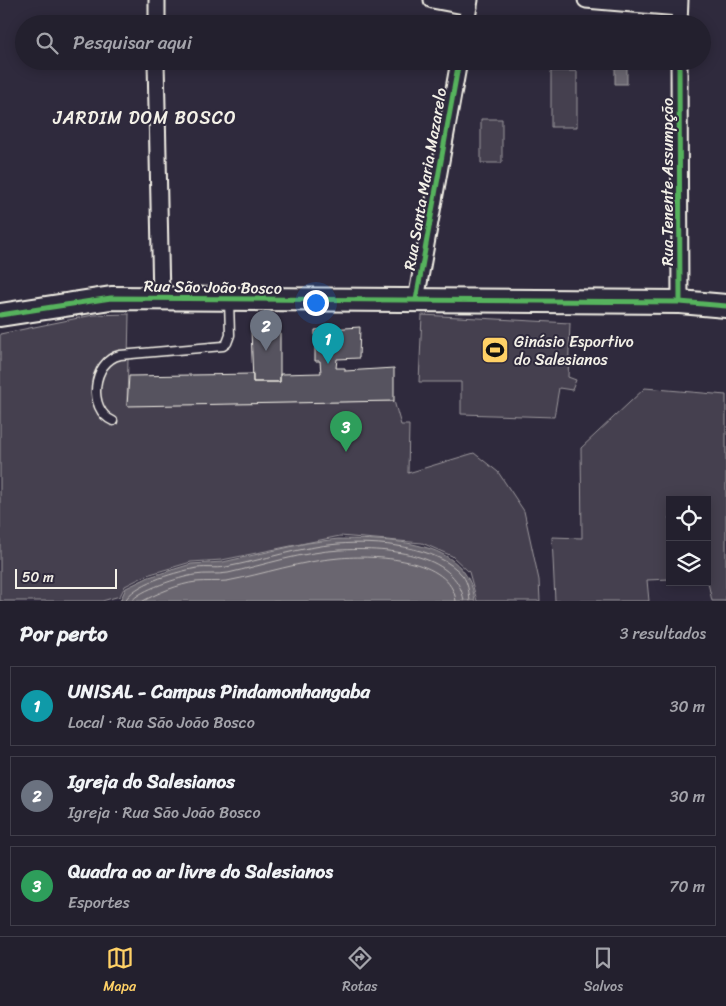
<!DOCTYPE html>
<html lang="pt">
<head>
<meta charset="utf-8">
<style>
  :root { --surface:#23202e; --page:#2b2836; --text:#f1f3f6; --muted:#a3a3aa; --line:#403e4a; --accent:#ffd166 }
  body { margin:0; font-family:Sriracha,sans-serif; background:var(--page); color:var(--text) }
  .controls { position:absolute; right:15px; bottom:15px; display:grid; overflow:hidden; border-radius:0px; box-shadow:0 2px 12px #0003 }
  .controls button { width:45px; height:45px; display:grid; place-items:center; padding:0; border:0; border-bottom:1px solid var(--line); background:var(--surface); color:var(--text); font:25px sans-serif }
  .scale { position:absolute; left:15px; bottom:12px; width:102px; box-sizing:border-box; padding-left:5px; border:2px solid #f4f1e8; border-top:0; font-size:14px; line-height:18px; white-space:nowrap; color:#f4f1e8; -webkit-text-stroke:4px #2f2a3d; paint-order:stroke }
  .you { position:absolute; left:315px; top:302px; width:18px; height:18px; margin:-12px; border:4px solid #fff; border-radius:50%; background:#1a73e8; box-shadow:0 0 0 8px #1a73e833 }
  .badge { display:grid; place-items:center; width:32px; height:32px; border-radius:50%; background:var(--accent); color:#fff; font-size:16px; font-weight:700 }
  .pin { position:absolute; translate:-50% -41px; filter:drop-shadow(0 1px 2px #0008) }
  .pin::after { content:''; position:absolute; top:26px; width:18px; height:15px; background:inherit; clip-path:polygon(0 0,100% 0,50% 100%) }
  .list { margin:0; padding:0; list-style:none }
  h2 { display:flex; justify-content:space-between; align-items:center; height:65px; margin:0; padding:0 20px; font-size:21px }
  h2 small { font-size:16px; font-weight:400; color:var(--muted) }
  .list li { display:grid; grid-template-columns:32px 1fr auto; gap:15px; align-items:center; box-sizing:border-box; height:80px; margin:0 10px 10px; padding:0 10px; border:1px solid var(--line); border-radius:0px }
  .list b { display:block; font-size:19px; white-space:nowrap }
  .list p { margin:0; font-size:16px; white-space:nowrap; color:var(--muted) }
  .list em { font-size:16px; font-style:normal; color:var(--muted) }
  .icon { flex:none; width:28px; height:28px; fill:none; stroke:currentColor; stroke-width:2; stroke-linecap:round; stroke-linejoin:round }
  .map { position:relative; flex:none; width:726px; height:601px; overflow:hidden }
  .search { position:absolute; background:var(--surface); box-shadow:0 2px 12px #0003; left:15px; right:15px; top:15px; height:55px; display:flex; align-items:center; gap:12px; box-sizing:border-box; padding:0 18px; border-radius:28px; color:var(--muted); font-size:19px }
  .sheet { height:335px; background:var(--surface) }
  nav { display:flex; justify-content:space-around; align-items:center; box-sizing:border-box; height:70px; border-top:1px solid var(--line); background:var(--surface); font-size:14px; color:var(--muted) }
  nav a { display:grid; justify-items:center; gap:2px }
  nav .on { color:var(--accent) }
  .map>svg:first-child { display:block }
  .green { fill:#454050; stroke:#9c989c }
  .water { fill:#6a6670; stroke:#a19ea0 }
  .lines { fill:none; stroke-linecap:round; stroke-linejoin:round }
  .shore { stroke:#bdb9b8; stroke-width:1 }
  .building { fill:#56525f; stroke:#f4f1e8 }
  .service-casing { stroke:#f4f1e8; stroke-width:11 }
  .minor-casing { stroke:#f4f1e8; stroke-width:19 }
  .secondary-casing { stroke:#f4f1e8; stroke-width:26 }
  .service { stroke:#2f2a3d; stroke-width:8 }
  .minor { stroke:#2f2a3d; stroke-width:15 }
  .secondary { stroke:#2f2a3d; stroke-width:22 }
  .cycleway-casing { stroke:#2f2a3d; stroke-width:8 }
  .cycleway { stroke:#56b35d; stroke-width:5 }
  .labels { text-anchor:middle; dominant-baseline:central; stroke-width:4; stroke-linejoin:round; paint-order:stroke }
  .street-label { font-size:16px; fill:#f4f1e8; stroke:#2f2a3d }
  .poi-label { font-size:16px; fill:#f4f1e8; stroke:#2f2a3d; text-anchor:start }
  .neighbourhood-label { font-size:18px; letter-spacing:1px; fill:#f4f1e8; stroke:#2f2a3d }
</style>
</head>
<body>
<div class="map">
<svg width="726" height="601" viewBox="0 0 726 601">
  <rect width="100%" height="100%" fill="#2f2a3d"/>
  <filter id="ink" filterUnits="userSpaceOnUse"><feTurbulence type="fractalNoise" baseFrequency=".02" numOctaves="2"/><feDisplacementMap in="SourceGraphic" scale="10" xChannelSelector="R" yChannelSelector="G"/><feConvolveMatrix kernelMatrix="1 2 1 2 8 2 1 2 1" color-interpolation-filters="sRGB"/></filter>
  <g filter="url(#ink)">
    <path class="green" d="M551 71H577V127H551Z
      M481 119H502V163H481Z
      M129 314 127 405 394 401 401 425H409L408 473 474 453 498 472 524 511 539 580 540 601H477L469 572 452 556 422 543 340 536 222 560 191 562 147 575 125 586 120 596 102 601H0V334L93 315Z
      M422 315 570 323 568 377 576 380 572 390 559 388 554 417 461 414V382H419Z
      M645 388 726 395V601H712L707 578V500H670V579L647 580 649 601H555L552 537 582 538 581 448Z"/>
    <path class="water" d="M615 61H627V84H615Z
      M338 539C388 540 467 537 475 601H120L126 588 149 577 191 564 223 562 307 543Z"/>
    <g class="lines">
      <path class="shore" d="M125 601C133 584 173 573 192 569 203 566 215 569 226 567 263 560 300 547 338 544 375 541 438 545 463 576 468 583 469 592 470 601
        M132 601C138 590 181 577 194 575 205 573 217 575 228 573 264 565 302 552 340 550 380 548 457 550 464 601
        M143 601C158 593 179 584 196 582 206 581 217 582 227 581 264 574 301 561 339 558 373 555 451 557 456 601"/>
    </g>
    <path class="building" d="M360 327 359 358 337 359 336 368H345V371L394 368V401L127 406 129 376 253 374V382H280V374L321 373 320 361H315V330Z
      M251 329H280V382H253Z"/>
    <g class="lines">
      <g class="service-casing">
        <path id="service" d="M113 421C87 410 92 361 120 355L223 346 227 343 230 335 229 300"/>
      </g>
      <g class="minor-casing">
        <path id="minor" d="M432 0 469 7
          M586 0 679 8
          M157 24V0
          M466 24 470 0
          M679 24 680 0
          M156 61 161 298
          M679 61 680 302
          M416 300 459 61"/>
      </g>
      <g class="secondary-casing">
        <path id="secondary" d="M0 315 111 298 680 302 726 306"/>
      </g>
      <use href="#service" class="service"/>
      <use href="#minor" class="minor"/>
      <use href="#secondary" class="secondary"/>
      <g class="cycleway-casing">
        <path id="cycleway" d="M679 61 680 302
          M416 300 459 61
          M0 315 111 298 680 302 726 306"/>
      </g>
      <use href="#cycleway" class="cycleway"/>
    </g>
  </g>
  <defs>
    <g id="stadium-square" transform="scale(1.4375)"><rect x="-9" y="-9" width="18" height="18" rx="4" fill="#ffd166" stroke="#2f2a3d"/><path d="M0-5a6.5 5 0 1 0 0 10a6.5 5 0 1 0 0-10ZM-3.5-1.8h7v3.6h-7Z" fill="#111"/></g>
  </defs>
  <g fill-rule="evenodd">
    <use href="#stadium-square" x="495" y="350"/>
  </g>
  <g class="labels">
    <g class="street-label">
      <text transform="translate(425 179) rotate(-80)">Rua Santa Maria Mazarelo</text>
      <text transform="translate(667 182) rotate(-90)">Rua Tenente Assumpção</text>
      <text transform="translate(213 287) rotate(1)">Rua São João Bosco</text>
    </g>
    <g class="poi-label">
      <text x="514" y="341">Ginásio Esportivo<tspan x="514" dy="18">do Salesianos</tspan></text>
    </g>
    <g class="neighbourhood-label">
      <text x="145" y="118">JARDIM DOM BOSCO</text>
    </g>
  </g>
</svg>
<div class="controls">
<button><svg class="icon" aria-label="locate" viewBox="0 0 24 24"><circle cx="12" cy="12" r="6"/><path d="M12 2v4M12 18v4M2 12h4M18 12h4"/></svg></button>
<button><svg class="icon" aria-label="layers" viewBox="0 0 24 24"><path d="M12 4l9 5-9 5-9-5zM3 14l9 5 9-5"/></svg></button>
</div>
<div class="scale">50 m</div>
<div class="you"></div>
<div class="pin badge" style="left:328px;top:364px;background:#0f9aa8">1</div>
<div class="pin badge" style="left:266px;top:351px;background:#6b7280">2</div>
<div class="pin badge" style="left:346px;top:452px;background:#2e9e5b">3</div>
<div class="search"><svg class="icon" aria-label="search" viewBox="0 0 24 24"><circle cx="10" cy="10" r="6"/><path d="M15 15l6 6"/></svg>Pesquisar aqui</div>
</div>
<section class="sheet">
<h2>Por perto<small>3 resultados</small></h2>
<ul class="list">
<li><span class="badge" style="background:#0f9aa8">1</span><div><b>UNISAL - Campus Pindamonhangaba</b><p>Local · Rua São João Bosco</p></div><em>30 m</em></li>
<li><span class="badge" style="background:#6b7280">2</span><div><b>Igreja do Salesianos</b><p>Igreja · Rua São João Bosco</p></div><em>30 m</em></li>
<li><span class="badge" style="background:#2e9e5b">3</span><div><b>Quadra ao ar livre do Salesianos</b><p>Esportes</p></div><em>70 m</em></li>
</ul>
</section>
<nav>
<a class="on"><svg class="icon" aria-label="map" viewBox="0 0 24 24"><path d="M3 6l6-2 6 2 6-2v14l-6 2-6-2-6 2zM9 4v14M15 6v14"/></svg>Mapa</a>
<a><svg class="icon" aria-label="directions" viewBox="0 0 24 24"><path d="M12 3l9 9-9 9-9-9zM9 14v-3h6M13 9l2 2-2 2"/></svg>Rotas</a>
<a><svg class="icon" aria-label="saved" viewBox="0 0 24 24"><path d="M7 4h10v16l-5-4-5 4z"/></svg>Salvos</a>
</nav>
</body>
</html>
